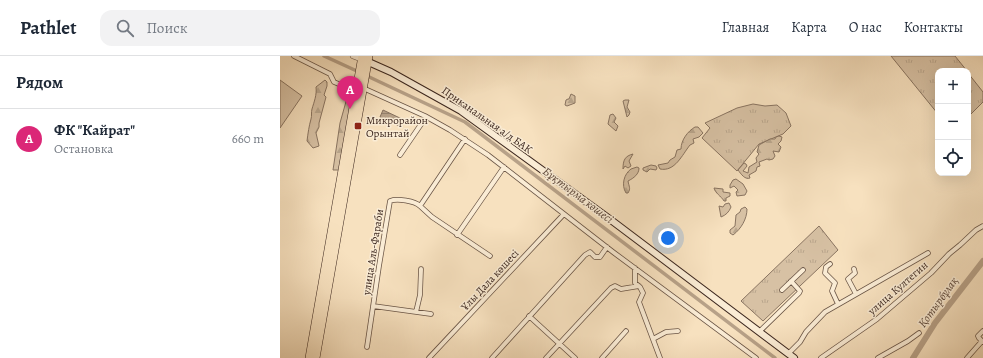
<!DOCTYPE html>
<html lang="ru">
<head>
<meta charset="utf-8">
<style>
  :root { --surface:#fff; --page:#f2f2f3; --text:#1f2937; --muted:#747a83; --line:#e0e1e3; --accent:#db2777 }
  body { margin:0; font-family:Alegreya,serif; background:var(--page); color:var(--text) }
  .controls { position:absolute; right:12px; top:12px; display:grid; overflow:hidden; border-radius:8px; box-shadow:0 4px 16px #0002 }
  .controls button { width:36px; height:36px; display:grid; place-items:center; padding:0; border:0; border-bottom:1px solid var(--line); background:var(--surface); color:var(--text); font:20px sans-serif }
  .you { position:absolute; left:388px; top:182px; width:14px; height:14px; margin:-10px; border:3px solid #fff; border-radius:50%; background:#1a73e8; box-shadow:0 0 0 6px #1a73e833 }
  .badge { display:grid; place-items:center; width:26px; height:26px; border-radius:50%; background:var(--accent); color:#fff; font-size:13px; font-weight:700 }
  .pin { position:absolute; translate:-50% -33px; filter:drop-shadow(0 1px 2px #0008) }
  .pin::after { content:''; position:absolute; top:21px; width:14px; height:12px; background:inherit; clip-path:polygon(0 0,100% 0,50% 100%) }
  .list { margin:0; padding:0; list-style:none }
  h2 { display:flex; justify-content:space-between; align-items:center; height:52px; margin:0; padding:0 16px; font-size:17px }
  h2 small { font-size:13px; font-weight:400; color:var(--muted) }
  .list li { display:grid; grid-template-columns:26px 1fr auto; gap:12px; align-items:center; box-sizing:border-box; height:60px; padding:0 16px; border-top:1px solid var(--line) }
  .list b { display:block; font-size:15px; white-space:nowrap }
  .list p { margin:0; font-size:13px; white-space:nowrap; color:var(--muted) }
  .list em { font-size:13px; font-style:normal; color:var(--muted) }
  .icon { flex:none; width:22px; height:22px; fill:none; stroke:currentColor; stroke-width:2; stroke-linecap:round; stroke-linejoin:round }
  .map { position:relative; flex:none; width:703px; height:302px; overflow:hidden }
  header { display:flex; align-items:center; gap:24px; box-sizing:border-box; height:56px; padding:0 20px; background:var(--surface); border-bottom:1px solid var(--line) }
  header strong { font-size:19px }
  nav { display:flex; gap:22px; margin-inline-start:auto; font-size:14px }
  .search { width:280px; height:36px; background:var(--page); display:flex; align-items:center; gap:10px; box-sizing:border-box; padding:0 14px; border-radius:12px; color:var(--muted); font-size:15px }
  main { display:flex }
  aside { flex:1; background:var(--surface) }
  .map>svg:first-child { display:block }
  .grass { fill:url(#grass-tufts); stroke:#897461 }
  .forest { fill:url(#forest-firs); stroke:#897461 }
  .garden { fill:#d7c1a4; stroke:#897461 }
  .water { fill:url(#water-rules); stroke:#85705e }
  .lines { fill:none; stroke-linecap:round; stroke-linejoin:round }
  .canal { stroke:#b7a188; stroke-width:3.5 }
  .river { stroke:#b7a188; stroke-width:6 }
  .minor-casing { stroke:#6a5546; stroke-width:5.5 }
  .tertiary-casing { stroke:#6a5546; stroke-width:6 }
  .secondary-casing { stroke:#3b261e; stroke-width:8 }
  .primary-casing { stroke:#3b261e; stroke-width:8 }
  .minor { stroke:#faecd5; stroke-width:4 }
  .tertiary { stroke:#faecd5; stroke-width:5 }
  .secondary { stroke:#faecd5; stroke-width:6 }
  .primary { stroke:#f7e1bf; stroke-width:7 }
  .poi-dot { fill:#8f2418; stroke:#faecd5; stroke-width:1.5 }
  .labels { text-anchor:middle; dominant-baseline:central; stroke-width:3; stroke-linejoin:round; paint-order:stroke }
  .poi-label { font-size:11px; fill:#3b261e; stroke:#faecd5; text-anchor:start }
  .street-label { font-size:11px; fill:#3b261e; stroke:#faecd5 }
  .water-label { font-size:12px; font-style:italic; fill:#604b3e; stroke:#faecd5 }
</style>
</head>
<body>
<header>
<strong>Pathlet</strong>
<div class="search"><svg class="icon" aria-label="search" viewBox="0 0 24 24"><circle cx="10" cy="10" r="6"/><path d="M15 15l6 6"/></svg>Поиск</div>
<nav><a>Главная</a><a>Карта</a><a>О нас</a><a>Контакты</a></nav>
</header>
<main>
<aside>
<h2>Рядом<small></small></h2>
<ul class="list">
<li><span class="badge">A</span><div><b>ФК &quot;Кайрат&quot;</b><p>Остановка</p></div><em>660 m</em></li>
</ul>
</aside>
<div class="map">
<svg width="703" height="302" viewBox="0 0 703 302">
  <defs>
    <pattern id="grass-tufts" width="24" height="20" patternUnits="userSpaceOnUse"><rect width="24" height="20" fill="#d7c1a4"/><path d="M3 7l-1-3M5 7V3M7 7l1-3M15 17l-1-3M17 17v-4M19 17l1-3" fill="none" stroke="#b9a68d"/></pattern>
    <pattern id="forest-firs" width="22" height="20" patternUnits="userSpaceOnUse"><rect width="22" height="20" fill="#d7c1a4"/><path d="M5 1l3.5 6h-7zM16 11l3.5 6h-7z" fill="#b9a68d"/></pattern>
    <pattern id="water-rules" width="6" height="5" patternUnits="userSpaceOnUse"><rect width="6" height="5" fill="#b7a188"/><path d="M0 2.5h6" fill="none" stroke="#96836f"/></pattern>
  </defs>
  <rect width="100%" height="100%" fill="#f7e1bf"/>
  <filter id="stains"><feTurbulence type="fractalNoise" baseFrequency=".005" numOctaves="4"/><feColorMatrix values="0 0 0 0 .2 0 0 0 0 .09 0 0 0 0 .02 0 0 0 .5 -.17"/></filter>
  <radialGradient id="worn" r=".72"><stop offset=".6" stop-color="#630" stop-opacity="0"/><stop offset="1" stop-color="#630" stop-opacity=".3"/></radialGradient>
  <path class="grass" d="M611 0H675L687 15H658V58Z
    M688 17 703 36V46L688 61Z
    M473 48 485 50 497 49 506 57 511 70 503 78 479 88 457 115 422 82 430 72 425 67 457 52Z
    M539 170 558 194 483 265 461 245Z"/>
  <path class="forest" d="M45 24 47 26V30L44 39 46 41 39 67V71L36 77 39 90 33 92 27 85C28 77 29 70 31 63 32 60 31 56 32 53 34 46 37 39 36 31Z
    M291 38 295 40V47L287 50 285 49 286 44 288 43H289Z
    M71 41 72 44 61 112 58 114H53L60 67 67 42Z
    M345 44H349L347 51 350 56 349 59 347 61 343 45Z
    M186 50 193 54 195 57H199C204 65 227 73 229 83L227 84 224 83 194 61H192L184 55 183 51Z
    M333 58 336 62 334 66 338 70 336 75 328 68 330 59Z
    M415 71H418L423 77 419 81 413 83 414 87 410 89C402 99 395 116 380 113L378 109 388 107 390 104 395 101 397 94 401 93C401 84 408 75 415 71Z
    M499 80 502 81 501 85 498 88 501 91 499 96 493 95 495 100 493 103 489 104 487 103 479 106 480 110 477 111 476 115 469 119 470 122C465 124 461 118 458 114L464 107 466 108 467 110 463 115 468 117 469 111 477 106 476 102 479 98 477 96 479 89 490 83H495L496 81Z
    M353 98 349 105 351 110 348 112 345 110 343 113C343 104 345 100 353 98Z
    M371 109 376 110 377 112 376 114 370 113 367 116 363 114V112Z
    M357 111 359 112C359 118 354 122 348 125 349 131 351 132 348 137H346C341 129 344 118 351 113 353 112 355 112 357 111Z
    M456 123 463 128 467 135 465 139 457 140 456 136 458 134 454 130 450 132V129L453 124Z
    M434 132 443 133V136L450 137V140L446 142V145H444C441 140 435 137 434 132Z
    M449 147 451 151C449 156 446 159 441 161L439 150 443 151 445 148Z
    M465 151 467 153C467 163 461 173 453 179L450 177V174L455 170 456 159 460 156 461 153Z"/>
  <path class="garden" d="M0 24 22 40 0 72Z"/>
  <path class="water" d="M103 54 122 63 119 70 100 61Z"/>
  <g class="lines">
    <path class="canal" d="M44 0 79 16
      M85 19 185 66 495 302"/>
    <path class="river" d="M633 302 655 267 703 205"/>
    <g class="minor-casing">
      <path id="minor" d="M14 0 50 18 54 26 75 35
        M83 32 145 60 170 74 208 99 333 196 476 302
        M120 99 146 61
        M140 150 152 161 210 200
        M177 179 224 111
        M550 208 546 211 545 217 555 227 552 235 558 248
        M355 212V227L360 231 363 237 359 246 380 302
        M574 213 575 217 568 223 576 238
        M502 234 523 214
        M93 250 151 258
        M136 256 140 239 141 213
        M249 260 295 302
        M703 275 698 280 699 282 703 286
        M479 276 519 237 520 235 511 225
        M373 283 386 276 398 275
        M87 291 99 210 110 145C117 142 135 145 140 150L185 83
        M508 298 520 286 526 276 545 256 648 197
        M149 302 284 158
        M212 302 305 199 310 196 315 201H320L327 191
        M266 302 331 232 335 230 341 233 359 230
        M322 302 346 275
        M541 302 597 263 651 217 669 198 680 189 696 174 703 170
        M598 302 628 285 639 277
        M687 302 702 285"/>
    </g>
    <g class="tertiary-casing">
      <path id="tertiary" d="M73 0 81 3"/>
    </g>
    <g class="secondary-casing">
      <path id="secondary" d="M84 4 111 16 181 55 331 164 514 302"/>
    </g>
    <g class="primary-casing">
      <path id="primary" d="M29 302 82 0
        M36 302 89 0"/>
    </g>
    <use href="#minor" class="minor"/>
    <use href="#tertiary" class="tertiary"/>
    <use href="#secondary" class="secondary"/>
    <use href="#primary" class="primary"/>
  </g>
  <rect class="poi-dot" x="74" y="66" width="8" height="8" rx="2"/>
  <g class="labels">
    <g class="poi-label">
      <text x="86" y="64">Микрорайон<tspan x="86" dy="13">Орынтай</tspan></text>
    </g>
    <g class="street-label">
      <text transform="translate(207 64) rotate(35)">Приканальная а/д БАК</text>
      <text transform="translate(93 196) rotate(-81)">улица Аль-Фараби</text>
      <text transform="translate(210 224) rotate(-47)">Ұлы Дала көшесі</text>
      <text transform="translate(618 232) rotate(-41)">улица Култегин</text>
    </g>
    <g class="water-label">
      <text transform="translate(298 139) rotate(37)">Бұқтырма көшесі</text>
      <text transform="translate(658 246) rotate(-54)">Қотырбұлақ</text>
    </g>
  </g>
  <rect width="100%" height="100%" filter="url(#stains)"/>
  <rect width="100%" height="100%" fill="url(#worn)"/>
</svg>
<div class="controls">
<button>+</button>
<button>−</button>
<button><svg class="icon" aria-label="locate" viewBox="0 0 24 24"><circle cx="12" cy="12" r="6"/><path d="M12 2v4M12 18v4M2 12h4M18 12h4"/></svg></button>
</div>
<div class="you"></div>
<div class="pin badge" style="left:70px;top:53px">A</div>
</div>
</main>
</body>
</html>
